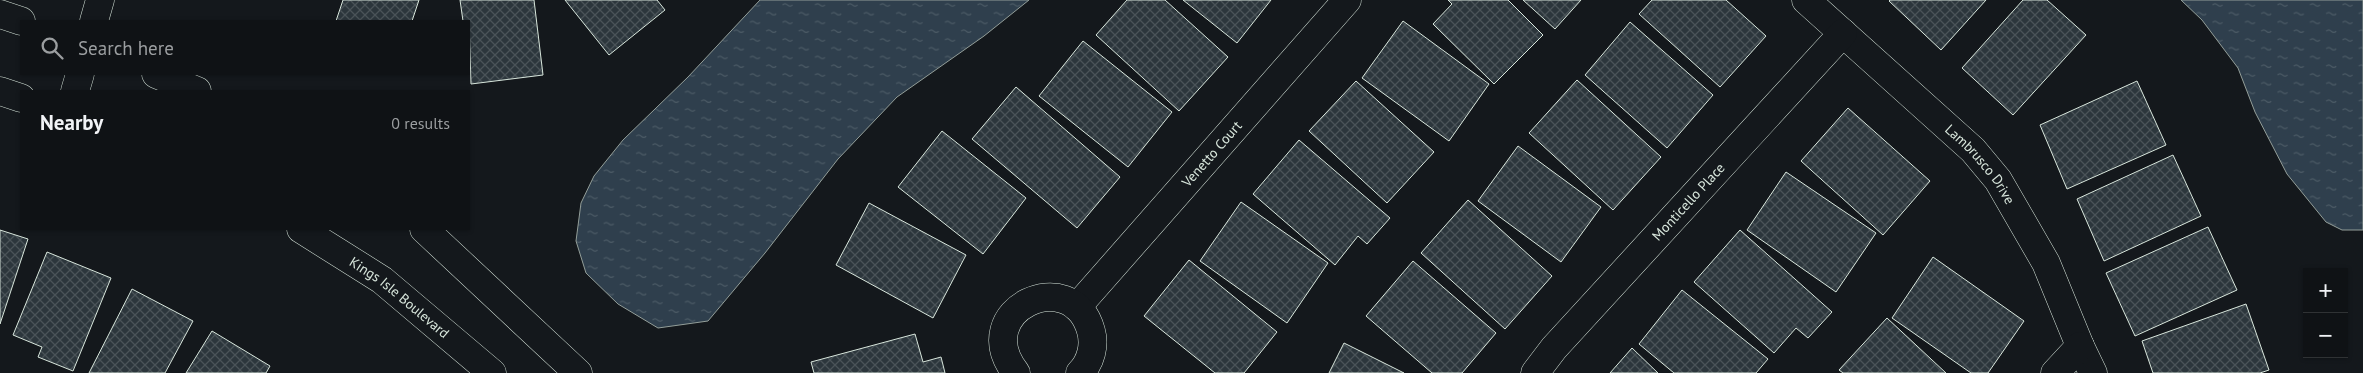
<!DOCTYPE html>
<html lang="en">
<head>
<meta charset="utf-8">
<style>
  :root { --surface:#0f1215; --page:#1d2022; --text:#f1f3f6; --muted:#9b9ea0; --line:#2f3234 }
  body { margin:0; font-family:"PT Sans",sans-serif; background:var(--page); color:var(--text) }
  .controls { position:absolute; right:15px; bottom:15px; display:grid; overflow:hidden; border-radius:0px; box-shadow:0 1px 4px #0004 }
  .controls button { width:45px; height:45px; display:grid; place-items:center; padding:0; border:0; border-bottom:1px solid var(--line); background:var(--surface); color:var(--text); font:25px sans-serif }
  .list { margin:0; padding:0; list-style:none }
  h2 { display:flex; justify-content:space-between; align-items:center; height:65px; margin:0; padding:0 20px; font-size:21px }
  h2 small { font-size:16px; font-weight:400; color:var(--muted) }
  .icon { flex:none; width:28px; height:28px; fill:none; stroke:currentColor; stroke-width:2; stroke-linecap:round; stroke-linejoin:round }
  .map { position:relative; flex:none; width:2363px; height:373px; overflow:hidden }
  .search { position:absolute; background:var(--surface); box-shadow:0 1px 4px #0004; left:20px; top:20px; width:450px; height:55px; display:flex; align-items:center; gap:12px; box-sizing:border-box; padding:0 18px; border-radius:0px; color:var(--muted); font-size:19px }
  .panel { position:absolute; background:var(--surface); box-shadow:0 1px 4px #0004; left:20px; top:90px; width:450px; height:140px; border-radius:0px }
  .map>svg:first-child { display:block }
  .water { fill:url(#water-ripples); stroke:#939e99 }
  .building { fill:url(#building-cross-hatch); stroke:#d8e6dc }
  .lines { fill:none; stroke-linecap:round; stroke-linejoin:round }
  .minor-casing { stroke:#d8e6dc; stroke-width:29 }
  .minor { stroke:#14181c; stroke-width:28 }
  .labels { text-anchor:middle; dominant-baseline:central; stroke-width:4; stroke-linejoin:round; paint-order:stroke }
  .street-label { font-size:14px; fill:#d8e6dc; stroke:#14181c }
</style>
</head>
<body>
<div class="map">
<svg width="2363" height="373" viewBox="0 0 2363 373">
  <defs>
    <pattern id="water-ripples" width="26" height="14" patternUnits="userSpaceOnUse" patternTransform="scale(1.25)"><rect width="26" height="14" fill="#2f3f4d"/><path d="M2 4q2-2 4 0t4 0M15 11q2-2 4 0t4 0" fill="none" stroke="#4c5b66"/></pattern>
    <pattern id="building-cross-hatch" width="8" height="8" patternUnits="userSpaceOnUse" patternTransform="scale(1.25)"><rect width="8" height="8" fill="#2c363c"/><path d="M0 0l8 8M0 8l8-8" fill="none" stroke="#4a5358"/></pattern>
  </defs>
  <rect width="100%" height="100%" fill="#14181c"/>
  <path class="water" d="M760 0H1029L984 36 897 97 838 159 765 253 708 321 658 328 618 304 586 273 576 241 581 203 594 176 623 140 688 77Z
    M2181 0H2363V230H2342L2326 222 2287 174 2255 112 2238 68 2202 20Z"/>
  <path class="building" d="M343 0H419L412 21H336Z
    M460 0H534L543 75 471 84 469 21H463Z
    M565 0H657L665 10 609 55Z
    M1127 0H1165L1228 57 1179 111 1096 35Z
    M1183 0H1271L1237 43Z
    M1448 0H1508L1543 35 1494 84 1433 24 1452 4Z
    M1523 0H1581L1555 29Z
    M1652 0H1726L1766 36 1720 87 1639 14Z
    M1890 0H1986L1941 50 1889 1Z
    M2023 0H2047L2086 35 2013 115 1962 68Z
    M1403 21 1489 84 1449 141 1362 78Z
    M1630 22 1713 95 1667 148 1585 75Z
    M1083 41 1172 112 1128 167 1039 96Z
    M1577 80 1661 157 1613 210 1529 133Z
    M1356 81 1434 152 1387 203 1309 131Z
    M2137 81 2166 145 2067 189 2040 125Z
    M1016 87 1120 177 1077 228 972 139Z
    M1848 108 1930 181 1883 235 1801 161Z
    M942 131 1026 198 983 254 898 187Z
    M1299 140 1390 218 1367 244 1358 236 1335 265 1253 194Z
    M1518 146 1601 207 1561 262 1478 201Z
    M2173 155 2201 216 2104 261 2077 199Z
    M1786 172 1876 233 1836 292 1747 230Z
    M1468 200 1552 276 1505 329 1421 253Z
    M1241 202 1328 263 1287 323 1200 261Z
    M869 203 966 255 933 318 836 265Z
    M2208 227 2237 290 2135 336 2106 273Z
    M0 230 28 239 0 324Z
    M1740 230 1832 312 1808 338 1796 328 1774 353 1694 282Z
    M47 252 111 278 73 371 38 357 42 347 13 335Z
    M1933 257 2024 321 1988 373H1971L1892 318Z
    M1189 260 1277 332 1244 373H1215L1144 316Z
    M1413 261 1496 333 1462 373H1432L1366 316Z
    M132 289 193 321 165 373H89Z
    M1682 290 1768 359 1756 373H1674L1639 344Z
    M2246 304 2269 370 2260 373H2153L2142 341Z
    M1887 318 1946 373H1843L1839 370Z
    M212 331 270 366 266 373H186Z
    M915 334 923 362 941 357 945 373H814L811 362Z
    M1344 343 1404 373H1329Z
    M1632 348 1658 373H1610Z"/>
  <g class="lines">
    <g class="minor-casing">
      <g id="minor">
        <path id="s1" d="M1806 0 1973 150 1998 180 2046 263 2080 346 2093 373"/>
        <path d="M0 14 21 21"/>
        <path d="M94 21 100 0"/>
        <path d="M156 74 197 91"/>
        <path d="M0 91 21 98"/>
        <path d="M75 91 80 74"/>
        <path id="s2" d="M301 229 382 280 492 373"/>
        <path d="M424 229 578 373"/>
        <path id="s3" d="M1077 307 1347 0"/>
        <path d="M1016 373C967 310 1072 262 1091 331 1095 345 1091 362 1080 373"/>
        <path id="s4" d="M1535 373 1554 348 1843 33"/>
        <path d="M2055 373 2080 346"/>
      </g>
    </g>
    <use href="#minor" class="minor"/>
  </g>
  <g class="labels">
    <g class="street-label">
      <text stroke="none"><textPath href="#s3" startOffset="204">Venetto Court</textPath></text>
      <text stroke="none"><textPath href="#s1" startOffset="240">Lambrusco Drive</textPath></text>
      <text stroke="none"><textPath href="#s4" startOffset="230">Monticello Place</textPath></text>
      <text stroke="none"><textPath href="#s2" startOffset="120">Kings Isle Boulevard</textPath></text>
    </g>
  </g>
</svg>
<div class="controls">
<button>+</button>
<button>−</button>
</div>
<div class="search"><svg class="icon" aria-label="search" viewBox="0 0 24 24"><circle cx="10" cy="10" r="6"/><path d="M15 15l6 6"/></svg>Search here</div>
<section class="panel">
<h2>Nearby<small>0 results</small></h2>
<ul class="list">
</ul>
</section>
</div>
</body>
</html>
